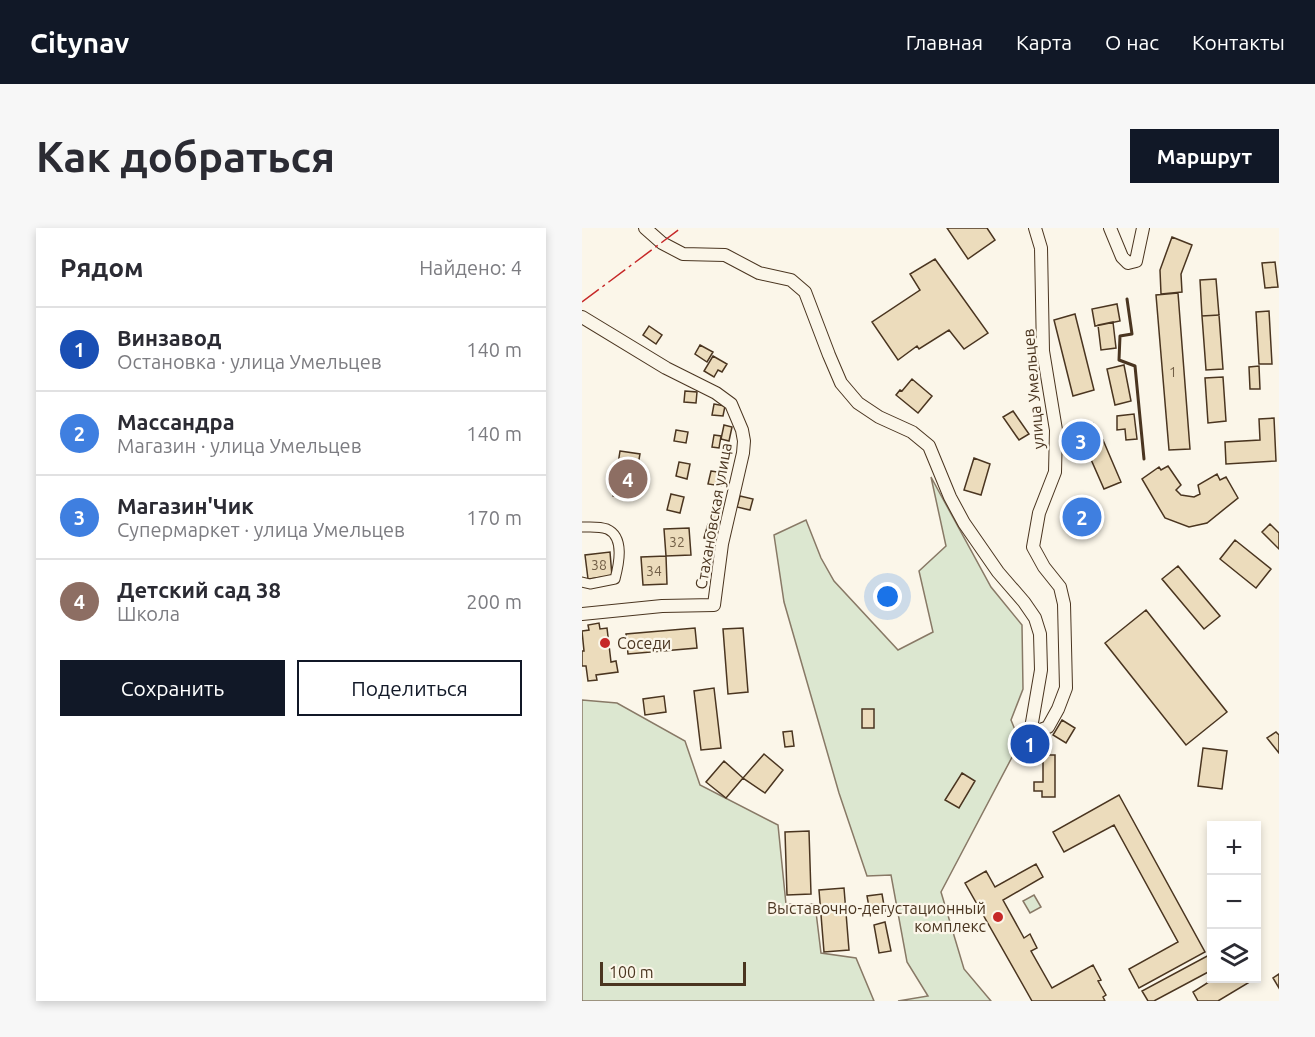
<!DOCTYPE html>
<html lang="ru">
<head>
<meta charset="utf-8">
<style>
  :root { --surface:#fff; --page:#f7f7f7; --text:#2b2b33; --muted:#7c7c81; --line:#e1e1e2; --accent:#111827 }
  body { margin:0; font-family:Ubuntu,sans-serif; background:var(--page); color:var(--text) }
  .controls { position:absolute; right:18px; bottom:18px; display:grid; overflow:hidden; border-radius:0px; box-shadow:0 3px 9px #0003 }
  .controls button { width:54px; height:54px; display:grid; place-items:center; padding:0; border:0; border-bottom:2px solid var(--line); background:var(--surface); color:var(--text); font:30px sans-serif }
  .scale { position:absolute; left:18px; bottom:15px; width:146px; box-sizing:border-box; padding-left:6px; border:3px solid #4a3520; border-top:0; font-size:16px; line-height:21px; white-space:nowrap; color:#4a3520; -webkit-text-stroke:4px #fbf6e9; paint-order:stroke }
  .you { position:absolute; left:306px; top:369px; width:21px; height:21px; margin:-15px; border:4px solid #fff; border-radius:50%; background:#1a73e8; box-shadow:0 0 0 9px #1a73e833 }
  .badge { display:grid; place-items:center; width:39px; height:39px; border-radius:50%; background:var(--accent); color:#fff; font-size:20px; font-weight:700 }
  .pin { position:absolute; translate:-50% -50%; border:3px solid #fff; box-shadow:0 2px 6px #0006 }
  .list { margin:0; padding:0; list-style:none }
  h2 { display:flex; justify-content:space-between; align-items:center; height:78px; margin:0; padding:0 24px; font-size:26px }
  h2 small { font-size:20px; font-weight:400; color:var(--muted) }
  .list li { display:grid; grid-template-columns:39px 1fr auto; gap:18px; align-items:center; box-sizing:border-box; height:84px; padding:0 24px; border-top:2px solid var(--line) }
  .list b { display:block; font-size:22px; white-space:nowrap }
  .list p { margin:0; font-size:20px; white-space:nowrap; color:var(--muted) }
  .list em { font-size:20px; font-style:normal; color:var(--muted) }
  .actions { display:flex; gap:12px; padding:18px 24px }
  .actions a { flex:1; padding:14px 0; border:2px solid var(--accent); border-radius:0px; text-align:center; font-size:21px; color:var(--accent) }
  .actions .main { background:var(--accent); color:#fff }
  .icon { flex:none; width:33px; height:33px; fill:none; stroke:currentColor; stroke-width:2; stroke-linecap:round; stroke-linejoin:round }
  .map { position:relative; flex:none; width:697px; height:773px; overflow:hidden; border-radius:0px }
  header { display:flex; align-items:center; gap:36px; box-sizing:border-box; height:84px; padding:0 30px; background:var(--accent); color:#fff }
  header strong { font-size:28px }
  nav { display:flex; gap:33px; margin-inline-start:auto; font-size:21px }
  .intro { display:flex; align-items:center; justify-content:space-between; box-sizing:border-box; height:144px; padding:0 36px }
  h1 { margin:0; font-size:42px }
  .button { padding:15px 27px; border-radius:0px; background:var(--accent); color:#fff; font-size:21px; font-weight:700 }
  main { display:flex; gap:36px; padding:0 36px }
  aside { flex:1; background:var(--surface); border-radius:0px; box-shadow:0 3px 9px #0003 }
  .map>svg:first-child { display:block }
  .green { fill:#dce7d0; stroke:#887966; stroke-width:1.5 }
  .building { fill:#ecdcbc; stroke:#4a3520; stroke-width:1.5 }
  .lines { fill:none; stroke-linecap:round; stroke-linejoin:round }
  .street-casing { stroke:#4a3520; stroke-width:11 }
  .secondary-casing { stroke:#4a3520; stroke-width:14 }
  .street { stroke:#fbf6e9; stroke-width:9 }
  .secondary { stroke:#fbf6e9; stroke-width:12 }
  .wall { stroke:#4a3520; stroke-width:3 }
  .power { stroke:#c62828; stroke-width:1.5; stroke-dasharray:21 4.5 3 4.5; stroke-linecap:butt }
  .poi-dot { fill:#c62828; stroke:#fbf6e9; stroke-width:2 }
  .labels { text-anchor:middle; dominant-baseline:central; stroke-width:4.5; stroke-linejoin:round; paint-order:stroke }
  .number-label { font-size:14px; fill:#725f47 }
  .street-label { font-size:16px; fill:#4a3520; stroke:#fbf6e9 }
  .poi-label { font-size:16px; fill:#4a3520; stroke:#fbf6e9; text-anchor:start }
</style>
</head>
<body>
<header>
<strong>Citynav</strong>
<nav><a>Главная</a><a>Карта</a><a>О нас</a><a>Контакты</a></nav>
</header>
<div class="intro"><h1>Как добраться</h1><a class="button">Маршрут</a></div>
<main>
<aside>
<h2>Рядом<small>Найдено: 4</small></h2>
<ul class="list">
<li><span class="badge" style="background:#1a4fb4">1</span><div><b>Винзавод</b><p>Остановка · улица Умельцев</p></div><em>140 m</em></li>
<li><span class="badge" style="background:#3f7fe0">2</span><div><b>Массандра</b><p>Магазин · улица Умельцев</p></div><em>140 m</em></li>
<li><span class="badge" style="background:#3f7fe0">3</span><div><b>Магазин'Чик</b><p>Супермаркет · улица Умельцев</p></div><em>170 m</em></li>
<li><span class="badge" style="background:#8d6e63">4</span><div><b>Детский сад 38</b><p>Школа</p></div><em>200 m</em></li>
</ul>
<div class="actions"><a class="main">Сохранить</a><a>Поделиться</a></div>
</aside>
<div class="map">
<svg width="697" height="773" viewBox="0 0 697 773">
  <rect width="100%" height="100%" fill="#fbf6e9"/>
  <path class="green" d="M349 249 409 359 440 397 441 461 429 492 438 514 359 664 382 741 409 773H316L346 768 325 734 309 647 285 648 257 565 202 374 192 307 224 292 239 330 252 353 316 422 351 404 337 343 364 318Z
    M0 472 35 475 103 513 118 557 196 597 204 676H233L239 725 274 730 292 773H0Z
    M452 667 459 679 448 685 441 673Z"/>
  <path class="building" d="M365 0H405L413 12 386 31Z
    M590 9 610 17 599 46 600 64 579 66 578 42Z
    M353 31 406 105 382 121 367 102 337 121 335 118 316 132 290 94 338 62 328 46Z
    M693 34 696 59 683 60 680 35Z
    M634 51 637 87 620 88 618 52Z
    M596 65 608 221 587 222 574 67Z
    M535 76 538 93 513 98 510 81Z
    M687 83 690 136H677L674 84Z
    M493 86 512 162 491 168 472 92Z
    M637 87 641 141 624 142 620 88Z
    M531 94 534 120 519 122 516 97Z
    M67 98 80 107 74 116 61 107Z
    M118 117 131 124 125 134 113 126Z
    M131 128 145 136 140 144 136 142 132 149 122 143Z
    M542 137 549 173 533 177 525 141Z
    M677 138 678 161H668L667 139Z
    M641 149 644 193 626 195 623 150Z
    M330 151 350 168 336 185 314 167 318 162 320 163Z
    M103 163 115 164 114 175 102 174Z
    M132 176 143 178 141 188 130 187Z
    M431 183 447 206 437 212 421 189Z
    M552 186 555 211 544 212 543 201 535 202V188Z
    M692 190 694 233 644 236 643 214 678 212 677 191Z
    M511 195 518 209 500 217 493 203Z
    M142 197 150 199 147 213 139 211Z
    M94 202 106 204 104 215 92 213Z
    M132 207 139 208 137 220 130 219Z
    M521 212 539 254 522 261 504 220Z
    M38 223 58 226 50 271 31 268Z
    M392 230 408 236 399 267 382 262Z
    M97 234 108 236 105 251 94 248Z
    M586 238 599 257 594 262 599 267 612 269 618 266 616 257 635 246 638 252 644 249 656 270 625 295 607 299 583 290 560 251 577 239 579 242Z
    M129 243 142 245 139 258 126 256Z
    M89 266 102 269 98 285 85 282Z
    M158 268 171 271 168 282 155 279Z
    M131 280 137 282 135 291 129 290Z
    M504 282 511 292 498 300 491 291Z
    M126 296 134 298 130 312 122 310Z
    M688 296 697 305V321L680 304Z
    M107 300 109 327 84 328 82 301Z
    M653 312 689 341 674 360 638 331Z
    M28 324 30 348 6 351 3 327Z
    M84 328 85 356 61 357 59 329Z
    M596 338 638 388 622 401 580 351Z
    M564 382 645 484 604 517 523 415Z
    M17 395 18 401 25 400 29 434 34 433 36 444 14 447 15 452 6 453 4 438H0V423H2L0 403 7 402 6 397Z
    M113 400 115 420 46 426 44 406Z
    M161 400 166 464 146 466 141 401Z
    M132 460 139 520 119 522 112 463Z
    M82 468 84 484 63 487 61 471Z
    M280 481H292V500H280Z
    M480 492 493 500 484 515 471 507Z
    M210 503 212 518 203 519 201 504Z
    M694 504 697 507V525L685 510Z
    M621 520 645 523 640 561 616 558Z
    M182 526 201 542 183 565 161 550Z
    M461 527H473V569H460V563H452V554H461Z
    M142 533 161 550 144 570 124 554Z
    M380 545 393 553 377 580 363 572Z
    M537 567 623 724 557 760 547 741 596 714 532 597 482 624 471 604Z
    M227 603 229 666 205 667 203 604Z
    M454 636 461 649 421 672 442 710 448 706 455 720 449 723 470 760 511 737 519 752 516 753 524 767 521 769 523 773H450L383 655 404 643 413 659Z
    M262 660 267 722 242 724 237 662Z
    M300 666 303 683 288 685 285 668Z
    M303 694 309 723 297 725 292 697Z
    M629 726 630 742 572 773H566L560 763Z
    M697 746V760L691 750Z
    M633 750H670L671 752 636 773H616L611 764Z"/>
  <g class="lines">
    <g class="street-casing">
      <path id="street" d="M0 299C8 299 17 298 25 301 43 309 37 336 33 351L8 356 0 354"/>
    </g>
    <g class="secondary-casing">
      <path id="secondary" d="M63 0 80 15 101 26 143 27 177 45 209 52 223 64 247 127 259 155 276 175 297 189 330 204 347 218 368 269 382 295 416 344 442 374 453 390 458 406 459 442 448 506
        M528 0 540 29 546 35 554 33 561 0
        M0 89 84 140 134 165 149 176 160 202 162 213 161 225 140 316 132 377 80 378 0 386
        M448 506 466 499 476 481 484 460 482 376 478 359 462 339 451 319 457 285 473 244 474 202 461 123 459 20 453 0"/>
    </g>
    <use href="#street" class="street"/>
    <use href="#secondary" class="secondary"/>
    <path class="wall" d="M545 71 550 106 538 108 537 132 553 138 562 231"/>
    <path class="power" d="M0 74 99 0"/>
  </g>
  <g class="poi-dot">
    <circle cx="23" cy="415" r="6"/>
    <circle cx="416" cy="689" r="6"/>
  </g>
  <g class="labels">
    <g class="number-label">
      <text x="591" y="144">1</text>
      <text x="95" y="314">32</text>
      <text x="17" y="337">38</text>
      <text x="72" y="343">34</text>
    </g>
    <g class="street-label">
      <text transform="translate(451 161) rotate(-95)">улица Умельцев</text>
      <text transform="translate(131 288) rotate(-80)">Стахановская улица</text>
    </g>
    <g class="poi-label">
      <text x="35" y="415">Соседи</text>
      <text x="404" y="680" text-anchor="end">Выставочно-дегустационный<tspan x="404" dy="18">комплекс</tspan></text>
    </g>
  </g>
</svg>
<div class="controls">
<button>+</button>
<button>−</button>
<button><svg class="icon" aria-label="layers" viewBox="0 0 24 24"><path d="M12 4l9 5-9 5-9-5zM3 14l9 5 9-5"/></svg></button>
</div>
<div class="scale">100 m</div>
<div class="you"></div>
<div class="pin badge" style="left:448px;top:516px;background:#1a4fb4">1</div>
<div class="pin badge" style="left:500px;top:289px;background:#3f7fe0">2</div>
<div class="pin badge" style="left:499px;top:213px;background:#3f7fe0">3</div>
<div class="pin badge" style="left:46px;top:251px;background:#8d6e63">4</div>
</div>
</main>
</body>
</html>
